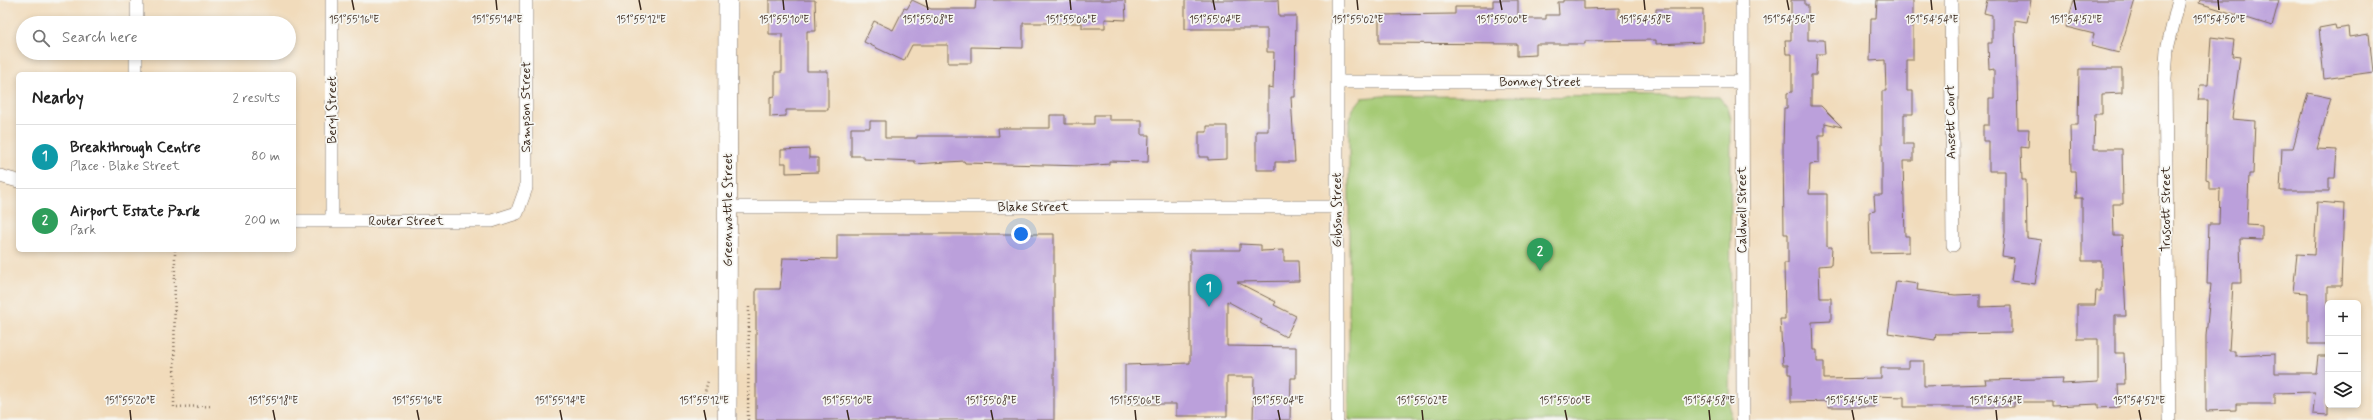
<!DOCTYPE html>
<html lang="en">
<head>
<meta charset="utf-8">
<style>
  :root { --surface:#fff; --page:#f2f2f2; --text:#222; --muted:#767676; --line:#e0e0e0; --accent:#c8321e }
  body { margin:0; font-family:Mynerve,sans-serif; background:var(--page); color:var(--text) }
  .controls { position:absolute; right:12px; bottom:12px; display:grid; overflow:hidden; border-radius:6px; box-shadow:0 2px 6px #0003 }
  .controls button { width:36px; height:36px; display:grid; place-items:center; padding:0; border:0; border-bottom:1px solid var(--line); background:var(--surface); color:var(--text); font:20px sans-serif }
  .you { position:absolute; left:1021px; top:234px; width:14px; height:14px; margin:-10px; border:3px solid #fff; border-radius:50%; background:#1a73e8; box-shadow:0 0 0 6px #1a73e833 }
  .badge { display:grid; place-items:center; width:26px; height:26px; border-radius:50%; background:var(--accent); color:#fff; font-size:13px; font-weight:700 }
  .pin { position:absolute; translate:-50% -33px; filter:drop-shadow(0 1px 2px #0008) }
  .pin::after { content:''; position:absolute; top:21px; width:14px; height:12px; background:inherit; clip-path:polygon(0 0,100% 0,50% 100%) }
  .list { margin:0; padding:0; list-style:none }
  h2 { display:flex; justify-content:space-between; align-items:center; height:52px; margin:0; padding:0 16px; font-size:17px }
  h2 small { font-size:13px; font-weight:400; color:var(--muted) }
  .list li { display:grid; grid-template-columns:26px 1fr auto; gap:12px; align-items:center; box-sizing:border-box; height:64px; padding:0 16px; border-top:1px solid var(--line) }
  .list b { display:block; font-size:15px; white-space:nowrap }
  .list p { margin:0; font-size:13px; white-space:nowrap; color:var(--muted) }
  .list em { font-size:13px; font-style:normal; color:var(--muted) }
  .icon { flex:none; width:22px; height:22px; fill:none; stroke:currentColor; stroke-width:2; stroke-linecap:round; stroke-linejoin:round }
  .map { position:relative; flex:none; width:2373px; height:420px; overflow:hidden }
  .search { position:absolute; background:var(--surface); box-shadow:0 2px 6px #0003; left:16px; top:16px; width:280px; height:44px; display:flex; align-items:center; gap:10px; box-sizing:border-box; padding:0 14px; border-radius:22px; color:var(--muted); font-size:15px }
  .panel { position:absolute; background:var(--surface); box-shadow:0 2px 6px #0003; left:16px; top:72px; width:280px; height:180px; border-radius:6px }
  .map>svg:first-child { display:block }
  .green { fill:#a5ca75; stroke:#707a4a }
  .building { fill:#bba0db }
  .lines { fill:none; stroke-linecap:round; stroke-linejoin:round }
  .street-casing { stroke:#7b6855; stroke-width:14 }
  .secondary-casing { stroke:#7b6855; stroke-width:20 }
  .path { stroke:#7b6855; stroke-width:2.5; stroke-dasharray:1 3; stroke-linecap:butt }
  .street { stroke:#fff; stroke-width:13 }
  .secondary { stroke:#fff; stroke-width:19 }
  .ticks { fill:none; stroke:#3b2a1e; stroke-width:1.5 }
  .labels { text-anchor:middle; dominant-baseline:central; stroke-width:3.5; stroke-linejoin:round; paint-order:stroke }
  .street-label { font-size:13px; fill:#3b2a1e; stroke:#f6f6f2 }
  .ticks-label { font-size:10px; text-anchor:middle; fill:#3b2a1e; stroke:#f6f6f2; stroke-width:3.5; stroke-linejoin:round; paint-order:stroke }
</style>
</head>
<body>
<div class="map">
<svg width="2373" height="420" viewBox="0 0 2373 420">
  <rect width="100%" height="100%" fill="#f6f6f2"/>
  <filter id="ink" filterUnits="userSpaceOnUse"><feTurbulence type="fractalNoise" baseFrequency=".025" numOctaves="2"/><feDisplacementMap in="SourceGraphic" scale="8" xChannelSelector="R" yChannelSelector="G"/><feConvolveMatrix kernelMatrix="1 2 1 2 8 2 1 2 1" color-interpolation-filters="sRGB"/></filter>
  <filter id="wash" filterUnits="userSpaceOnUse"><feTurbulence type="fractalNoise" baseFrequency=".012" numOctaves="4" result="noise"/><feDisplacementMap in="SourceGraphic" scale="16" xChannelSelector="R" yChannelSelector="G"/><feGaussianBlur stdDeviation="0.9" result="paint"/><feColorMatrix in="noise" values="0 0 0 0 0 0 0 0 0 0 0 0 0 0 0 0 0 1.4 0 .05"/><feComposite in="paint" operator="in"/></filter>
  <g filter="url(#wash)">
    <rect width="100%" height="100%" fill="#f1dbbb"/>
    <path class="green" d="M1383 96 1719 97 1728 108 1731 119 1730 420H1349V124L1353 109 1362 98Z"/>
    <g id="blocks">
      <path class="building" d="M769 0H815L816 31H807V71H828V110H786V116L770 117V97L775 96V72H782V34H769Z
        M912 0 931 9H975L976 0H1125L1126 20 1105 19V28H1082V23H1023V48L971 47V63H948V45H912L904 61 864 42 874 21 893 30 904 8 907 9Z
        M1185 0H1278L1279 16H1296L1295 97H1291L1295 162H1275V170H1256V131H1268V87L1273 88 1274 52H1267V29H1185Z
        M1493 0H1518V19H1546V15H1559L1558 2H1563V0H1584V9L1619 8V18H1656V9H1703V42L1656 44V40L1585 41V44H1536V55L1517 56V44L1379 43V15L1455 14V7H1493Z
        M1791 0H1805V5H1808V40H1824L1825 54H1817L1816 75H1811V106H1821L1842 127 1825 123V135H1819V163L1810 164 1809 194H1827V247H1832L1831 265 1819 266 1820 298H1831V321L1812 322 1813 350H1817V362H1824V379L1881 378V368H1908V361H1924V386L1986 384 1985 380 2036 379 2063 378 2062 384 2098 382V339H2077V305H2095L2096 291H2101V261H2082V198H2076L2075 172H2071L2070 125H2078L2079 69H2122V93L2102 94V114H2095L2094 149H2122L2123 204H2113L2114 236H2122L2126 316H2115V353H2124L2125 384H2118L2119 407 2098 408V404L2053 406V402H2014V407H1904V397L1874 396V407H1829V401L1791 402V374H1788V365H1783L1780 319H1785L1784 263H1788V234H1784L1783 146 1784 108H1787V93L1792 92V54H1786L1785 40H1791Z
        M1877 0H1913V60H1907V91H1913V114H1904V144H1913V161H1903L1905 236H1909V252L1870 253 1869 212 1875 211 1874 195H1882V91H1886L1885 60 1870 61 1871 18H1876Z
        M1987 0H2031L2027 22 2015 20 2016 77H2017L2018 129H2029L2028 148 2021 147 2022 180H2026L2027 238 2042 240 2035 284 2011 281 2014 258 2002 256 2005 232V171H1989V141H1983V125H1989V98H1994V69L1989 70 1988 43H1992V15L1984 13Z
        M2074 0H2135L2119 53 2091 46 2094 34 2066 27Z
        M2200 0H2279L2272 26 2199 3Z
        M2335 25 2336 29 2349 27 2350 37 2369 34 2373 72 2324 79 2319 28Z
        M2211 37 2234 40 2232 56 2240 57 2232 119 2255 121 2253 174H2249L2247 225 2262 226V240L2240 239 2241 283H2233L2229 351H2235V356L2275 354V373H2316L2318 356H2328V415L2313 414 2315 392 2275 393V404H2236V410L2206 411V336L2211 284H2207L2209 224H2219L2220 189H2209V180L2206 179 2208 100H2198L2200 85H2208Z
        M2308 93 2331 98 2317 149 2337 150 2335 178H2329V191H2280L2282 148H2293Z
        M1050 115H1065V124H1094V115H1109V120H1142V135H1149L1148 162 1109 161V164L1085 166 965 163 964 161 915 164V161L864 159V156H851V128H870V121H885V138H917V136H999L998 128H1050Z
        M1207 126H1227V159L1208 160V157H1199V132H1207Z
        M809 149V158H818V172L786 173V163H781V150Z
        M2317 202 2344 204 2341 286H2328V344H2308V293L2293 292 2297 254 2314 255Z
        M837 234H1054V420H756V289H780L783 258 837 259Z
        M1240 244 1261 245V251L1284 250V261H1298L1299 281 1237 282 1276 302 1274 305 1296 316 1286 337 1260 323 1262 320 1227 301V346L1296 347V378H1291L1290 420H1253L1254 377H1227V416H1176V404H1125V365L1190 363V250H1240Z
        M1896 281 1918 284 1917 290 1955 295 1980 294V307L2011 306V333L1936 334 1935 340 1888 333Z"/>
    </g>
  </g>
  <g filter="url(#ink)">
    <use href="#blocks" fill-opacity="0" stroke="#7b6855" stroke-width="1"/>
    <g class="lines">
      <g class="street-casing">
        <path id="street" d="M1337 0V420
          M1742 0 1743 420
          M1951 0 1953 245
          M137 23V0
          M136 74V53
          M1338 82H1742
          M0 176 18 181
          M729 207H1337
          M294 221H492L517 213 526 188V0
          M332 221V0
          M2169 420 2165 78 2167 49 2179 0"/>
      </g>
      <g class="secondary-casing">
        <path id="secondary" d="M727 420 728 0"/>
      </g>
      <path class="path" d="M175 250 174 407 213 406
        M702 402 708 381
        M748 420 749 306"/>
      <use href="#street" class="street"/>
      <use href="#secondary" class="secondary"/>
    </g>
  </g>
  <path class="ticks" d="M352 0 354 10M496 0 497 10M639 0 641 10M783 0 784 10M926 0 928 10M1070 0 1071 10M1213 0 1215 10M1357 0 1358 10M1500 0 1502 10M1644 0 1645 10M1787 0 1789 10M1931 0 1932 10M2074 0 2076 10M2218 0 2219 10M130 410 131 420M273 410 275 420M417 410 419 420M560 410 562 420M704 410 706 420M847 410 849 420M991 410 993 420M1135 410 1136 420M1278 410 1280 420M1422 410 1423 420M1565 410 1567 420M1709 410 1710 420M1852 410 1854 420M1996 410 1997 420M2139 410 2141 420"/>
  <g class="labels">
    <g class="street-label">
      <text x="1540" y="82">Bonney Street</text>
      <text transform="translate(526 107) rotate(-90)">Sampson Street</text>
      <text transform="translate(332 110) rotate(-90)">Beryl Street</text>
      <text transform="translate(1951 122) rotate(-91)">Ansett Court</text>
      <text x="1033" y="207">Blake Street</text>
      <text transform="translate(2166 209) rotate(-90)">Truscott Street</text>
      <text transform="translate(728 210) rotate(-90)">Greenwattle Street</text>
      <text transform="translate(1337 210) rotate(-90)">Gibson Street</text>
      <text transform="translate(1742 210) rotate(-90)">Caldwell Street</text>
      <text x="406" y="221">Router Street</text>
    </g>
  </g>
  <g class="ticks-label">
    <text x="354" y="23">151°55'16"E</text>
    <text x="497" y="23">151°55'14"E</text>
    <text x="641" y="23">151°55'12"E</text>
    <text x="784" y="23">151°55'10"E</text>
    <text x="928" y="23">151°55'08"E</text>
    <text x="1071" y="23">151°55'06"E</text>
    <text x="1215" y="23">151°55'04"E</text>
    <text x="1358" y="23">151°55'02"E</text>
    <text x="1502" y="23">151°55'00"E</text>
    <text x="1645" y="23">151°54'58"E</text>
    <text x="1789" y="23">151°54'56"E</text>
    <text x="1932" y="23">151°54'54"E</text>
    <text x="2076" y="23">151°54'52"E</text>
    <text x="2219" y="23">151°54'50"E</text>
    <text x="130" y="404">151°55'20"E</text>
    <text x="273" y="404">151°55'18"E</text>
    <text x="417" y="404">151°55'16"E</text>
    <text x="560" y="404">151°55'14"E</text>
    <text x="704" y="404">151°55'12"E</text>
    <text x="847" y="404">151°55'10"E</text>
    <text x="991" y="404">151°55'08"E</text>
    <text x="1135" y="404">151°55'06"E</text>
    <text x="1278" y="404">151°55'04"E</text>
    <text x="1422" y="404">151°55'02"E</text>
    <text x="1565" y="404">151°55'00"E</text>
    <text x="1709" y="404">151°54'58"E</text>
    <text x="1852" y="404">151°54'56"E</text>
    <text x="1996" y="404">151°54'54"E</text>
    <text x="2139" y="404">151°54'52"E</text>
  </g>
</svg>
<div class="controls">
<button>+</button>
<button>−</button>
<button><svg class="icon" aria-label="layers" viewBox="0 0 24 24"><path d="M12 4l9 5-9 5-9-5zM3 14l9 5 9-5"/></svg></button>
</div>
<div class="you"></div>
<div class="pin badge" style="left:1209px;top:307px;background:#0f9aa8">1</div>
<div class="pin badge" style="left:1540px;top:271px;background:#2e9e5b">2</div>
<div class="search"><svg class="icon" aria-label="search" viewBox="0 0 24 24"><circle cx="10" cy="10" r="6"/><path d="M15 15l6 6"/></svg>Search here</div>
<section class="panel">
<h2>Nearby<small>2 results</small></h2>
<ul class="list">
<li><span class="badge" style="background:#0f9aa8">1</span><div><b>Breakthrough Centre</b><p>Place · Blake Street</p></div><em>80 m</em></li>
<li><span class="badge" style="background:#2e9e5b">2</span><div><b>Airport Estate Park</b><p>Park</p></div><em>200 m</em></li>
</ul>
</section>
</div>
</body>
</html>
